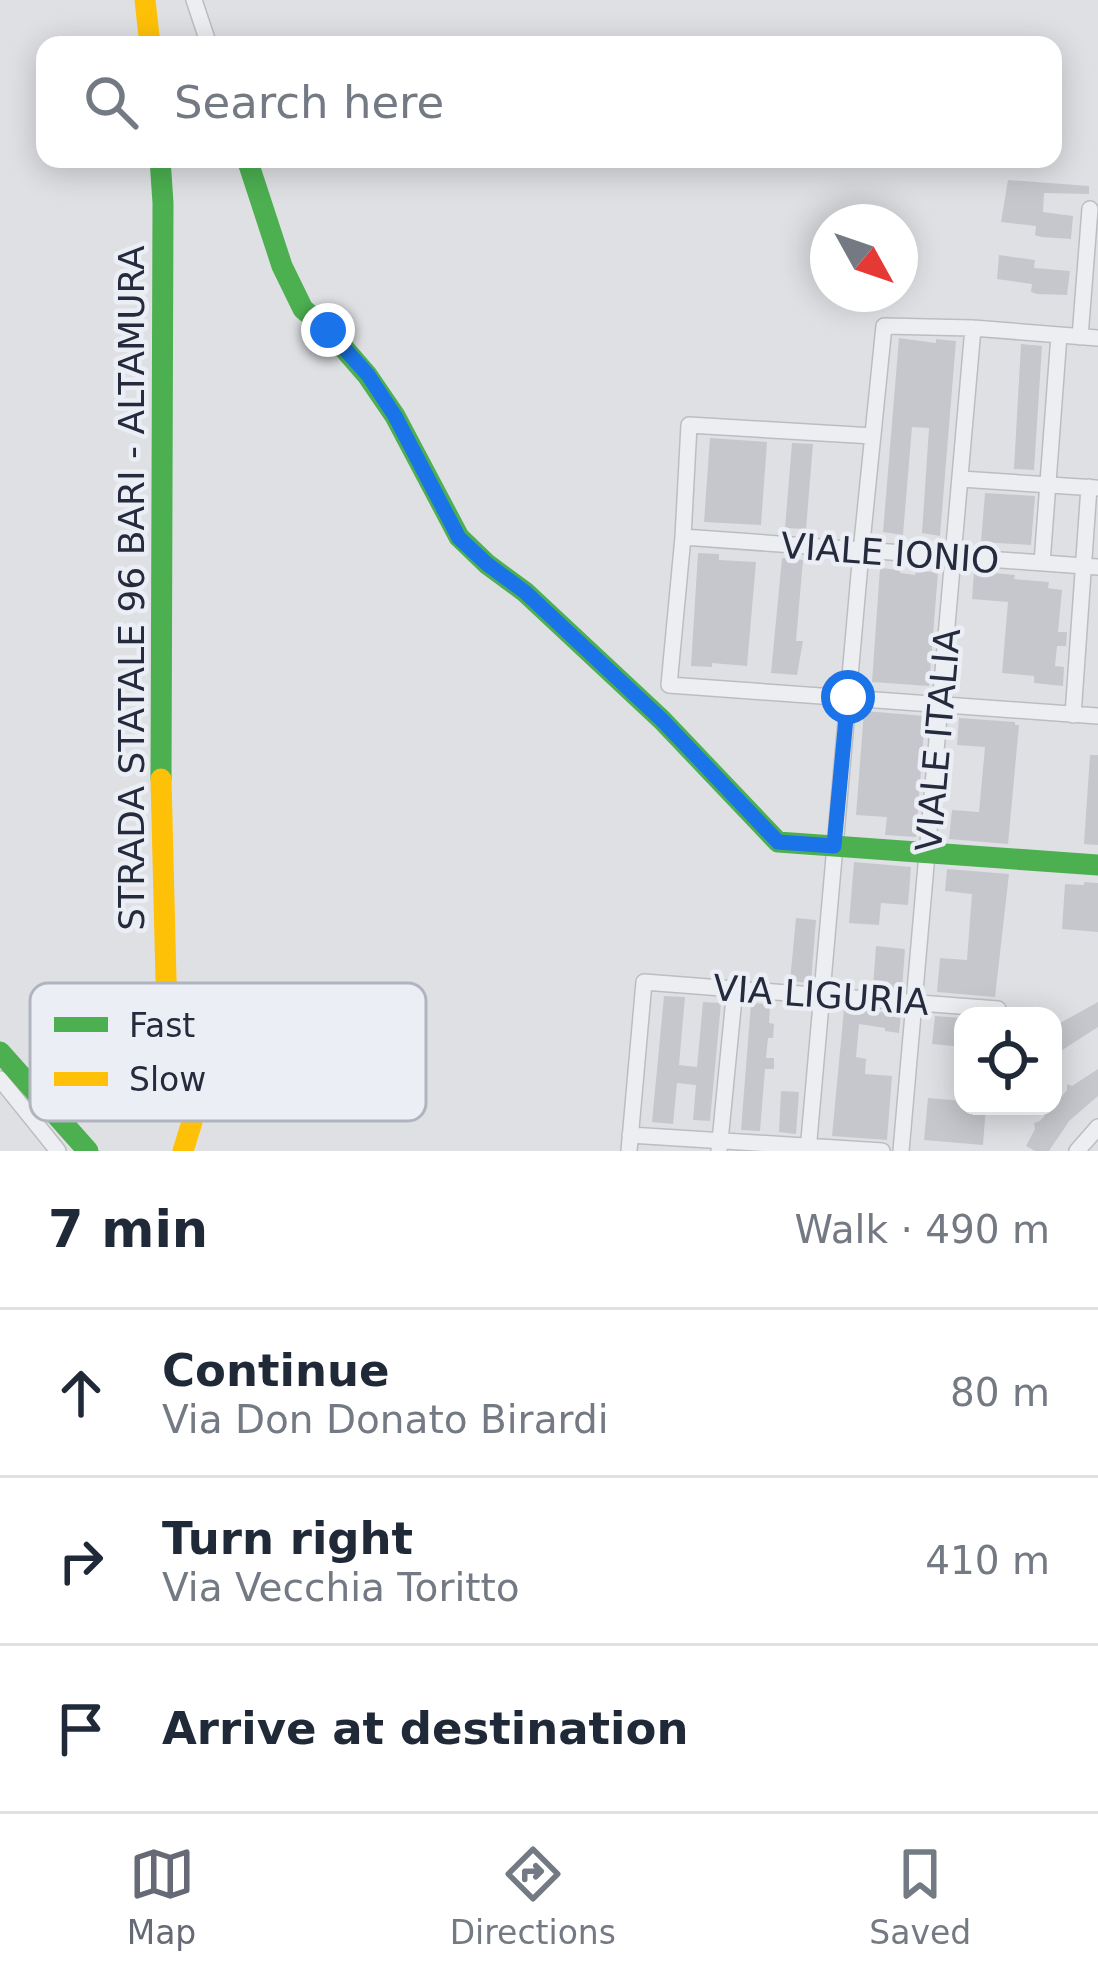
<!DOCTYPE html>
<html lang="en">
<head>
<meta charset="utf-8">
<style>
  :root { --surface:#fff; --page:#f6f6f7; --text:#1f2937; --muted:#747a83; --line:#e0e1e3; --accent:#666a77 }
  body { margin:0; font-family:"DejaVu Sans",sans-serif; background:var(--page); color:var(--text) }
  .controls { position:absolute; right:36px; bottom:36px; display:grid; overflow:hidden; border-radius:24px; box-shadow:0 6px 30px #0003 }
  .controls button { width:108px; height:108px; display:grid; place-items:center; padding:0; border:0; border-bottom:3px solid var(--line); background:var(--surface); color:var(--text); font:60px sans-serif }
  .compass { position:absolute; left:810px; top:204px; width:108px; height:108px; border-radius:50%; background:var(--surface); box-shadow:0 6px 30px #0003; rotate:130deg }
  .stop { position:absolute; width:36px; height:36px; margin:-27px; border:9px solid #1a73e8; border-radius:50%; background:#fff }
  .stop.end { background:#1a73e8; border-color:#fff; box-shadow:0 3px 12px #0008 }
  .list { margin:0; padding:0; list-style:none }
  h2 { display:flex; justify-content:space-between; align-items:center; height:156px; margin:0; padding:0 48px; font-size:51px }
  h2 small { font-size:39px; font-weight:400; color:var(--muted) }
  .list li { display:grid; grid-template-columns:78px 1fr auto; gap:36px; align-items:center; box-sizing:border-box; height:168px; padding:0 48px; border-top:3px solid var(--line) }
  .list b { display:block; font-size:45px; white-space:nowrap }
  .list p { margin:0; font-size:39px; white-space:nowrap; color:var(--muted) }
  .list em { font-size:39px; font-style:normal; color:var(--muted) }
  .icon { flex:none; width:66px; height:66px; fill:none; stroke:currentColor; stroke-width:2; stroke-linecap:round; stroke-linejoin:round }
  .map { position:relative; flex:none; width:1098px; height:1151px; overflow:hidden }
  .search { position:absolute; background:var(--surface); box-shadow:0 6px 30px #0003; left:36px; right:36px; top:36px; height:132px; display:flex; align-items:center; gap:30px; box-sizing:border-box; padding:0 42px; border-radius:24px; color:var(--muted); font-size:45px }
  .sheet { height:660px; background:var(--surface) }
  nav { display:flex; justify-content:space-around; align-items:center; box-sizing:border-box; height:168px; border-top:3px solid var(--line); background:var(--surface); font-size:33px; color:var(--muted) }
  nav a { display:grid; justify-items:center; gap:6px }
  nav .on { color:var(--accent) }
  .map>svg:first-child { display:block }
  .building { fill:#c6c7cc }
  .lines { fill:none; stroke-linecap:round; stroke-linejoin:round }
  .street-casing { stroke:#bcbdc1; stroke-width:18 }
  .street { stroke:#edeef1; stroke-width:15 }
  .fast { stroke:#4caf50; stroke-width:21 }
  .slow { stroke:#ffc107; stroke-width:21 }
  .route { stroke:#1a73e8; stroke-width:15 }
  .labels { text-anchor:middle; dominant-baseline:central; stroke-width:9; stroke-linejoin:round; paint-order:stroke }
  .street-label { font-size:36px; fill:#252b3d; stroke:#ebeef5 }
  .key { fill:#ebeef5; stroke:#b0b4be; stroke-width:3 }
  .key-label { font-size:33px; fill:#252b3d }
</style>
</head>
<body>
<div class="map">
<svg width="1098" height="1151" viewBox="0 0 1098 1151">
  <rect width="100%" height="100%" fill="#dfe0e4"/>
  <path class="building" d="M1008 180 1089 186V194L1044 193 1043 212 1073 216 1071 239 1041 237 1035 235 1036 226 1001 222Z
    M999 255 1035 260 1034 268 1070 271 1067 295 1037 294 1031 292 1032 284 997 279Z
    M899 338 936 343V339L956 341 940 536 922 533 929 428 912 427 903 535 883 532Z
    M1021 344 1042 346 1034 470 1014 469Z
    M710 438 767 442 761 525 704 522Z
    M792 443 813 444 806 529 785 528Z
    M985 493 1035 496 1031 545 981 542Z
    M698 553 719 554V560L756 562 747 666 712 663V667L691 666Z
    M782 558 803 560 796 641H803L797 675 771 673Z
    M880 568 900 570V573L915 575 916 571 938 572 929 686 872 682Z
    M974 571 1015 575 1014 579 1049 582 1048 588 1062 590 1058 632H1067L1066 646H1057L1055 666 1064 667 1063 686 1034 683V676L1002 673 1008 602 972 599Z
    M864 711 925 716 916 837 885 835 887 817 856 815Z
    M959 718 1015 722V725H1019L1008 844 949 839 952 810 979 812 985 747 957 745Z
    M1090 755H1098V845L1084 844Z
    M854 862 911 867 908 905 881 903 879 925 849 923Z
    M947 869 1009 874 995 997 937 992 940 958 967 960 972 894 945 891Z
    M1084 882 1098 883V932L1062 929 1065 884 1084 885Z
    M796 918 816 920 811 983 790 981Z
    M876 946 905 949 902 990 873 987Z
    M664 996 685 997 679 1065 697 1067 703 1002 721 1003 710 1121 693 1120 696 1085 677 1083 673 1124 652 1122Z
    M1098 1002V1027L1053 1056V1027Z
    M751 1003 770 1004 769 1023 774 1024 773 1038H768L766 1058H774V1069H765L760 1131 741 1130Z
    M844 1009 901 1014 899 1033 885 1031V1028L859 1024 856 1057 866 1059 865 1074 892 1076 887 1140 832 1136Z
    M935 1016 963 1018V1047L932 1044Z
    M1098 1069V1096L1069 1121 1049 1151H1035L1026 1146 1035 1129 1034 1123 1040 1121 1067 1090V1084L1072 1086Z
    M781 1091 799 1092 796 1134 779 1132Z
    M928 1098 963 1101V1106H986L983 1145 924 1140Z"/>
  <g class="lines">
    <g class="street-casing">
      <path id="street" d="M194 0 209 45
        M1080 337 1090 209
        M873 436 689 425 683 537 669 685 1098 716
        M961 479 1096 488
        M683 537 1098 567
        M1042 563 1059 335
        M1073 715 1089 487
        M0 1079 58 1151
        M630 1135 882 1151
        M629 1151 644 982 998 1009
        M719 1151 735 988
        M808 1151 861 552 884 326 973 328 1098 338
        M901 1151 973 328
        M1077 1151 1098 1127"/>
    </g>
    <use href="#street" class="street"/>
    <path class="fast" d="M160 159 163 203 161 779
      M247 159 282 266 303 309 328 330 367 375 395 416 459 537 487 564 525 592 662 720 778 842 1098 865
      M0 1052 88 1151"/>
    <path class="slow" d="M145 0 150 45
      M161 779 166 980 176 1039 191 1085 192 1122 183 1151"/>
  </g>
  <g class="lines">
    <path class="route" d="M328 330 368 375 395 416 459 538 487 564 525 592 662 720 778 842 834 846 848 697"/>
  </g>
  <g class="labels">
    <g class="street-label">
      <text transform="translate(890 553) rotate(4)">VIALE IONIO</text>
      <text transform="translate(131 588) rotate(-90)">STRADA STATALE 96 BARI - ALTAMURA</text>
      <text transform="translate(938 740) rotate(-85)">VIALE ITALIA</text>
      <text transform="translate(821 995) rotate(4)">VIA LIGURIA</text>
    </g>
  </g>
  <rect x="30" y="983" width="396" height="138" rx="18" class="key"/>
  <rect x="54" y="1017" width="54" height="15" fill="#4caf50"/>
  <rect x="54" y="1072" width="54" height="14" fill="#ffc107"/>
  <g class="key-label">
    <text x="129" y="1037">Fast</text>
    <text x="129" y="1091">Slow</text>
  </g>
</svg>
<div class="controls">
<button><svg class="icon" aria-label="locate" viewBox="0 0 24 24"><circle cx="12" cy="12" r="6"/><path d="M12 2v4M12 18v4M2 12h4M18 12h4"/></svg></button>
</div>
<svg class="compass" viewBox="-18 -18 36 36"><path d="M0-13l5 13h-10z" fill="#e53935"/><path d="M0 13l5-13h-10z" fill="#747a83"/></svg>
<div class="stop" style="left:848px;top:697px"></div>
<div class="stop end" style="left:328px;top:330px"></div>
<div class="search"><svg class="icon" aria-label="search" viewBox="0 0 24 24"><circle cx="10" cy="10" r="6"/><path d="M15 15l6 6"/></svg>Search here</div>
</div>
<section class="sheet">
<h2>7 min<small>Walk · 490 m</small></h2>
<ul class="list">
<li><svg class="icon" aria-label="ahead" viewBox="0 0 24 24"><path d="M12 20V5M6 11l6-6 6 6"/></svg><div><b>Continue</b><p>Via Don Donato Birardi</p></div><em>80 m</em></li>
<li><svg class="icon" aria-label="right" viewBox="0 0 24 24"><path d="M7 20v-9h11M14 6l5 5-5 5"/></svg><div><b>Turn right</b><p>Via Vecchia Toritto</p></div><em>410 m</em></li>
<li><svg class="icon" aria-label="arrive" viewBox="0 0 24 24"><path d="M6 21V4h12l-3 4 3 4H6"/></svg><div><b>Arrive at destination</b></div></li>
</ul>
</section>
<nav>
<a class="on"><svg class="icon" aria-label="map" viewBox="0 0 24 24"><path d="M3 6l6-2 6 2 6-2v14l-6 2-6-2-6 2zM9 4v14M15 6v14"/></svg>Map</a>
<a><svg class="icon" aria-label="directions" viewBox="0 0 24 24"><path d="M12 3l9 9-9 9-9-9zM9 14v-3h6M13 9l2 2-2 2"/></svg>Directions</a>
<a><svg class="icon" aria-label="saved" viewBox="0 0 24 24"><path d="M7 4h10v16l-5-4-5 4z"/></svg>Saved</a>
</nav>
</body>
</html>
